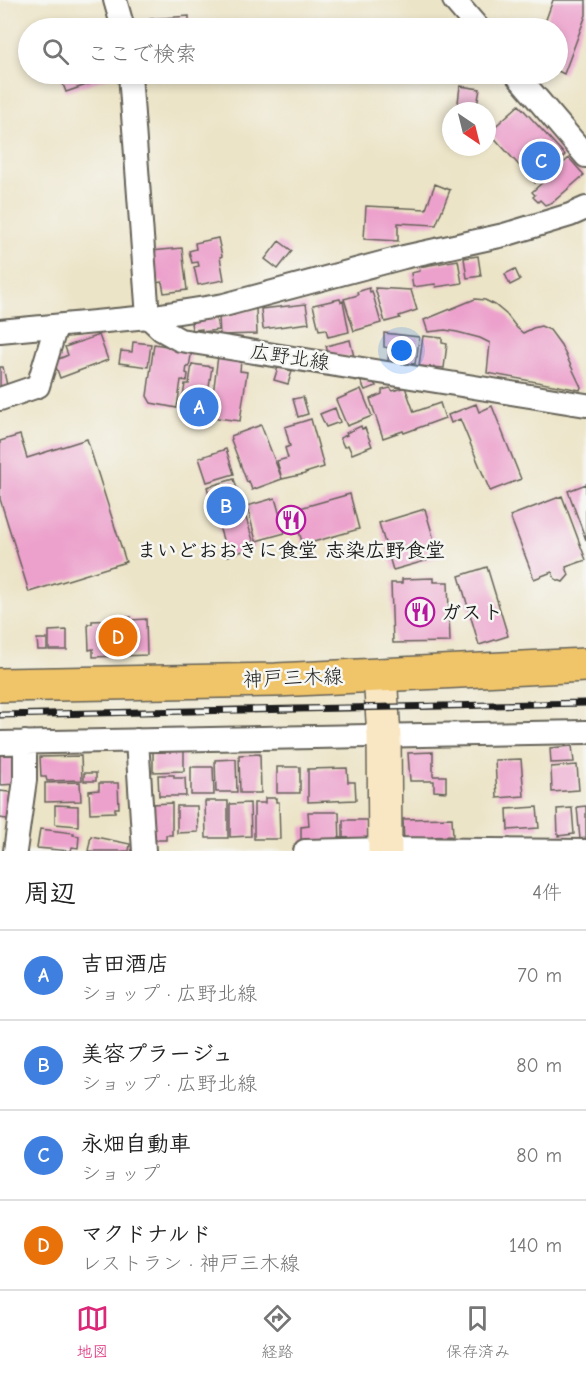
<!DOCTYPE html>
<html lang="ja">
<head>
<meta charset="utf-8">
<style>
  :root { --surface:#fff; --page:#f6f6f6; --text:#222; --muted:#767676; --line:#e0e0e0; --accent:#db2777 }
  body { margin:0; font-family:"Comic Neue","Klee One",sans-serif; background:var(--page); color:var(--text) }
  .compass { position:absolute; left:442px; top:102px; width:54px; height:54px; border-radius:50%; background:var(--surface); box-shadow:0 3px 9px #0003; rotate:145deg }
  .you { position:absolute; left:402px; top:351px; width:21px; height:21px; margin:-15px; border:4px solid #fff; border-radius:50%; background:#1a73e8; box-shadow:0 0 0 9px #1a73e833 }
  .badge { display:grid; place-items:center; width:39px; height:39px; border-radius:50%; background:var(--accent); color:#fff; font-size:20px; font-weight:700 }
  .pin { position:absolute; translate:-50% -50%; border:3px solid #fff; box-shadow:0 2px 6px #0006 }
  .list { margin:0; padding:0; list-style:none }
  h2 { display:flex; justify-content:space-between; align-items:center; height:78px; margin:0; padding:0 24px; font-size:26px }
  h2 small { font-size:20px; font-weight:400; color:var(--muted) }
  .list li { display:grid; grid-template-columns:39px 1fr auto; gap:18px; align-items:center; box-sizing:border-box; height:90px; padding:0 24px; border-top:2px solid var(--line) }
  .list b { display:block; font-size:22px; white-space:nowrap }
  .list p { margin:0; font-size:20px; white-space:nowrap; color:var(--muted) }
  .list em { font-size:20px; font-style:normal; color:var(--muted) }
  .icon { flex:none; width:33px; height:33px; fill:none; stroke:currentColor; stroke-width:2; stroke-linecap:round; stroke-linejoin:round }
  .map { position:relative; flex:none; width:586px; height:851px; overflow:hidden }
  .search { position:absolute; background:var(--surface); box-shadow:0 3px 9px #0003; left:18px; right:18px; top:18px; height:66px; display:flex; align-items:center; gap:15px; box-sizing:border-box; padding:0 21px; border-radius:33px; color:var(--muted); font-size:22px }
  .sheet { height:438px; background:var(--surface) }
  nav { display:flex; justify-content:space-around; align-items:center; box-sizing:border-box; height:84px; border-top:2px solid var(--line); background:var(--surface); font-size:16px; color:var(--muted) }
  nav a { display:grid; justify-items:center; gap:3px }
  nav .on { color:var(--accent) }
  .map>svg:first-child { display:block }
  .building { fill:#eca1cc }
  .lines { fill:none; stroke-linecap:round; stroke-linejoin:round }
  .street-casing { stroke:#656258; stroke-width:26 }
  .secondary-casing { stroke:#656258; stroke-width:36 }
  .primary-casing { stroke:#656258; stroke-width:36 }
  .street { stroke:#fff; stroke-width:22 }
  .secondary { stroke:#f9e7c3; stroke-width:33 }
  .primary { stroke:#f0c469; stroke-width:33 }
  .rail-casing { stroke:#1c1c1c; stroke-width:7 }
  .rail { stroke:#f6f6f2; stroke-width:4.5; stroke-dasharray:14; stroke-linecap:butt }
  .labels { text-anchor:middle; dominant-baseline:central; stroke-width:5; stroke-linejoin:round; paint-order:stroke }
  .street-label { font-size:20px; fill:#1c1c1c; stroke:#f6f6f2 }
  .poi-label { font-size:20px; font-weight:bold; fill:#1c1c1c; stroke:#f6f6f2 }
</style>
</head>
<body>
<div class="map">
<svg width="586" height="851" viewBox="0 0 586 851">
  <rect width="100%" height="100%" fill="#f6f6f2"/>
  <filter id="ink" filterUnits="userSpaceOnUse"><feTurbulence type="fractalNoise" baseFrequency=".0167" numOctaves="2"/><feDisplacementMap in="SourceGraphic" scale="12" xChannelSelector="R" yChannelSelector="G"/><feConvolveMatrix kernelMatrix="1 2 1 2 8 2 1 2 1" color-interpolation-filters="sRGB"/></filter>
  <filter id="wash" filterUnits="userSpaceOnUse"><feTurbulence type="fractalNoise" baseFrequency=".008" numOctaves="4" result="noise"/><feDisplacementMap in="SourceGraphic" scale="24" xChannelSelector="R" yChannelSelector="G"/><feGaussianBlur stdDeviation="1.35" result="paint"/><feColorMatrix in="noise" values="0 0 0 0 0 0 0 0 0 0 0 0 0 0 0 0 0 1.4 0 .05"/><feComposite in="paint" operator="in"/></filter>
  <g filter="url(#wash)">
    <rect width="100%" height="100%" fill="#ece4c7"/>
    <g id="blocks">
      <path class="building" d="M553 0H586V15L564 74 558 71V28H543Z
        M189 16V28H151L150 19Z
        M59 74H107L109 77 66 92Z
        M155 74H193V77L155 80Z
        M460 86 480 89 476 111H457Z
        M519 105 565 155 535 183 489 132Z
        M569 158 584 175 553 202 545 205 540 200 538 202 533 197 535 195 532 192Z
        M435 184 450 190 436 225 398 223V241L364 239 366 206 426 209Z
        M218 238 222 256 220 257 224 280 198 285 194 267 199 266 198 262 192 263 189 251 196 249 195 243Z
        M279 241 292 251 278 269 265 259Z
        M182 248 187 290 164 293 162 282 154 283 151 251Z
        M478 256 481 276 467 278 464 258Z
        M458 260 462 283 436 287 435 284 413 287 411 273 420 271 419 267Z
        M515 269 520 280 510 285 505 274Z
        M369 288 370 292 372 291 381 323 354 331 344 299 358 295 357 292Z
        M375 288 411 290 417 310 399 316 400 318 385 322Z
        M340 299 341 302 343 301 349 332 328 337 326 329 319 330 313 305Z
        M475 299 485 300 495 305 507 315 517 328 523 333 533 328 541 326 550 330 561 345 581 387 580 390 487 373 490 343 480 338 457 332 445 330 428 332 424 320Z
        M306 304 309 323 263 329 261 309Z
        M256 309 257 334 220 335 219 317 234 315V312Z
        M216 318 218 330 202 332V329L192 330 191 322Z
        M384 333 419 337 417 357H416L415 364 388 362 389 348 384 347Z
        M99 335 108 360 60 378 54 361 68 355 65 347Z
        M423 336 442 338V343L447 344 444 368 419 366Z
        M350 340 354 357 329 356 326 346Z
        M133 342 151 344 148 367 119 363 121 351 132 352Z
        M154 344 192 350 189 367 187 366 186 373 188 374 187 381 181 380 177 408 151 403 147 396Z
        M218 356 241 360 240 371 247 372 240 421 210 417Z
        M192 364 212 367 205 413 181 409 185 384H189Z
        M0 367H3L8 390 0 392Z
        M278 367 292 371 288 384 274 380Z
        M360 380 374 383 376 386 365 390Z
        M405 387 414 412 440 403 445 418 404 433 403 431 383 438 370 399 382 394V390L390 388 393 391Z
        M361 389 372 416 347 426 336 400Z
        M303 397 308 414 298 417 293 399Z
        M476 404 479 412 492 406 521 479 490 491 460 419 451 423 448 415Z
        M335 408 340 422 326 427 320 414Z
        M311 419 324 467 305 473V474L282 479 277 461 288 458 285 448 290 446 285 427Z
        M261 425 282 479 252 490 249 481 247 482 231 440 232 439 231 436Z
        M361 426 362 429 365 428 372 446 352 454 348 445 344 447 340 438 347 435 346 433Z
        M20 435 27 458 87 439 126 562 29 592 0 499V441Z
        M226 449 234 474 207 482 199 458Z
        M234 479 255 547 228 556 207 487Z
        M586 484V540L568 491Z
        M350 494 359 529 303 545 297 525 291 526 288 515 294 513 293 510Z
        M562 496 586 560 566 567 569 575 563 582 555 579 552 572 534 579 510 516Z
        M275 498 285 533 256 541 247 506Z
        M425 509 439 557 393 570 379 523Z
        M487 567 508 636 479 645 459 576Z
        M434 578V582H448L450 642 393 643 391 583H402V579Z
        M116 617H131V620L146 619 147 655 93 657V649L89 650 88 624H92V621L116 620Z
        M67 630V650H49V631Z
        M37 639H47V650H38Z
        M572 746 574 762 551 763 550 748Z
        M184 751V771L153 772V752Z
        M13 752 17 784 0 785V753Z
        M433 752V776H446V792L434 791V781H410L408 753Z
        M260 754 261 793H240L239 755Z
        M81 756 82 780 47 781 46 777H41L40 757Z
        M236 759 237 792H216L215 760Z
        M521 759 524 796 497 798 495 760Z
        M577 765 579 790 552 792 551 767Z
        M191 767H213L214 795H191Z
        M277 767H300V793H277Z
        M347 768 348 782H355L356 800 308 802V769Z
        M84 773H96V781H84Z
        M158 775H174V778H185L186 796H159Z
        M80 782 81 801 45 802V783Z
        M99 783H118L119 808H115V812L90 813 89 791 99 790Z
        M0 791 17 793 13 820 0 818Z
        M265 798H276V802H279L280 839H254V803H265Z
        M205 801H228V838H206Z
        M172 803V835H166V840H151V804Z
        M250 803 251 836 230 837V804Z
        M55 805 78 806V826L55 824Z
        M177 806H197L198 832 177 833Z
        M586 806V838L580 839 577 807Z
        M537 807 539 828 508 830 507 809Z
        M572 808 574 834 558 836 557 809Z
        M308 812H339L340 845 301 846V827L309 826Z
        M452 818 453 836 432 837V841L404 842 403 819Z
        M343 820H370L371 845 343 846Z
        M40 829 74 833 73 835 79 836 78 848 72 847 71 851 37 848Z
        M91 836 130 844 129 851H88Z"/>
    </g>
  </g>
  <g filter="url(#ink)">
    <use href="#blocks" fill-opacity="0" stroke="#656258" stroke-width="1.5"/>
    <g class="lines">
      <g class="street-casing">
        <path id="street" d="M115 0 123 28
          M454 0 478 28
          M130 74 148 317 224 305 404 257 504 235 570 215 586 208
          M516 74 586 156
          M0 331 148 317 162 330 180 340 586 405
          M0 399 38 386 56 326
          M137 740 144 851
          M0 743 586 732
          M15 851 25 780V742
          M305 851 385 849 586 851"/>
      </g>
      <g class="secondary-casing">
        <path id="secondary" d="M380 675 384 736 385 851"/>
      </g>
      <g class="primary-casing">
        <path id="primary" d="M0 685 276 680 586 665"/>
      </g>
      <use href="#street" class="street"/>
      <use href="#secondary" class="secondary"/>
      <use href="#primary" class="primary"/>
      <g class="rail-casing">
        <path id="rail" d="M0 715 586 703"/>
      </g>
      <use href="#rail" class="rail"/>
    </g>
  </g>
  <defs>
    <g id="restaurant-ring" transform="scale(1.5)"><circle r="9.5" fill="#f6f6f2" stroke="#b5179e" stroke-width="1.5"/><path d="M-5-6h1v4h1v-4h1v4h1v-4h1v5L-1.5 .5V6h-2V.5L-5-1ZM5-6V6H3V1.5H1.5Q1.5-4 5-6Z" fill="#b5179e"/></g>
  </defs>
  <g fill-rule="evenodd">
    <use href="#restaurant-ring" x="291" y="520"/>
    <use href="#restaurant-ring" x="420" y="612"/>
  </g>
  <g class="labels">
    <g class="street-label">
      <text transform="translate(290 357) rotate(9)">広野北線</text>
      <text transform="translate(293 678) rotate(-2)">神戸三木線</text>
    </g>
    <g class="poi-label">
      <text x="291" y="550">まいどおおきに食堂 志染広野食堂</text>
      <text x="441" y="612" text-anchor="start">ガスト</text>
    </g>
  </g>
</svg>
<svg class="compass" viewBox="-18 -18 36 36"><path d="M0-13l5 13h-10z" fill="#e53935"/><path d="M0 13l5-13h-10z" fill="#767676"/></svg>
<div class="you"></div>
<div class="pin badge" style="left:199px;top:407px;background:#3f7fe0">A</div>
<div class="pin badge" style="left:226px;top:506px;background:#3f7fe0">B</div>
<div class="pin badge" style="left:541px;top:161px;background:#3f7fe0">C</div>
<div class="pin badge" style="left:118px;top:637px;background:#e8710a">D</div>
<div class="search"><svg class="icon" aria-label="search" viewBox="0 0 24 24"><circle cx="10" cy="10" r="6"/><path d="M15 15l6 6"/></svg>ここで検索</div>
</div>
<section class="sheet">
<h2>周辺<small>4件</small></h2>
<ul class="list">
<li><span class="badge" style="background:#3f7fe0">A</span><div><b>吉田酒店</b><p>ショップ · 広野北線</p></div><em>70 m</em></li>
<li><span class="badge" style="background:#3f7fe0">B</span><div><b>美容プラージュ</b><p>ショップ · 広野北線</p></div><em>80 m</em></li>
<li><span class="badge" style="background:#3f7fe0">C</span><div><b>永畑自動車</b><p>ショップ</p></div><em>80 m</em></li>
<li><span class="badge" style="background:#e8710a">D</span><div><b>マクドナルド</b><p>レストラン · 神戸三木線</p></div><em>140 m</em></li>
</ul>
</section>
<nav>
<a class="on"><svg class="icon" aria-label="map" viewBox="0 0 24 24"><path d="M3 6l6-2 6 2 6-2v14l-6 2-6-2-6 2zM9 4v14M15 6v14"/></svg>地図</a>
<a><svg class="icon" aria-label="directions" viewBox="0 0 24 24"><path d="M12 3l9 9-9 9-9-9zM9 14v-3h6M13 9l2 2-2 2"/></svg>経路</a>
<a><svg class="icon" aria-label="saved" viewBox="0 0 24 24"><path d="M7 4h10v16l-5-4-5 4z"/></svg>保存済み</a>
</nav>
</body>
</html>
